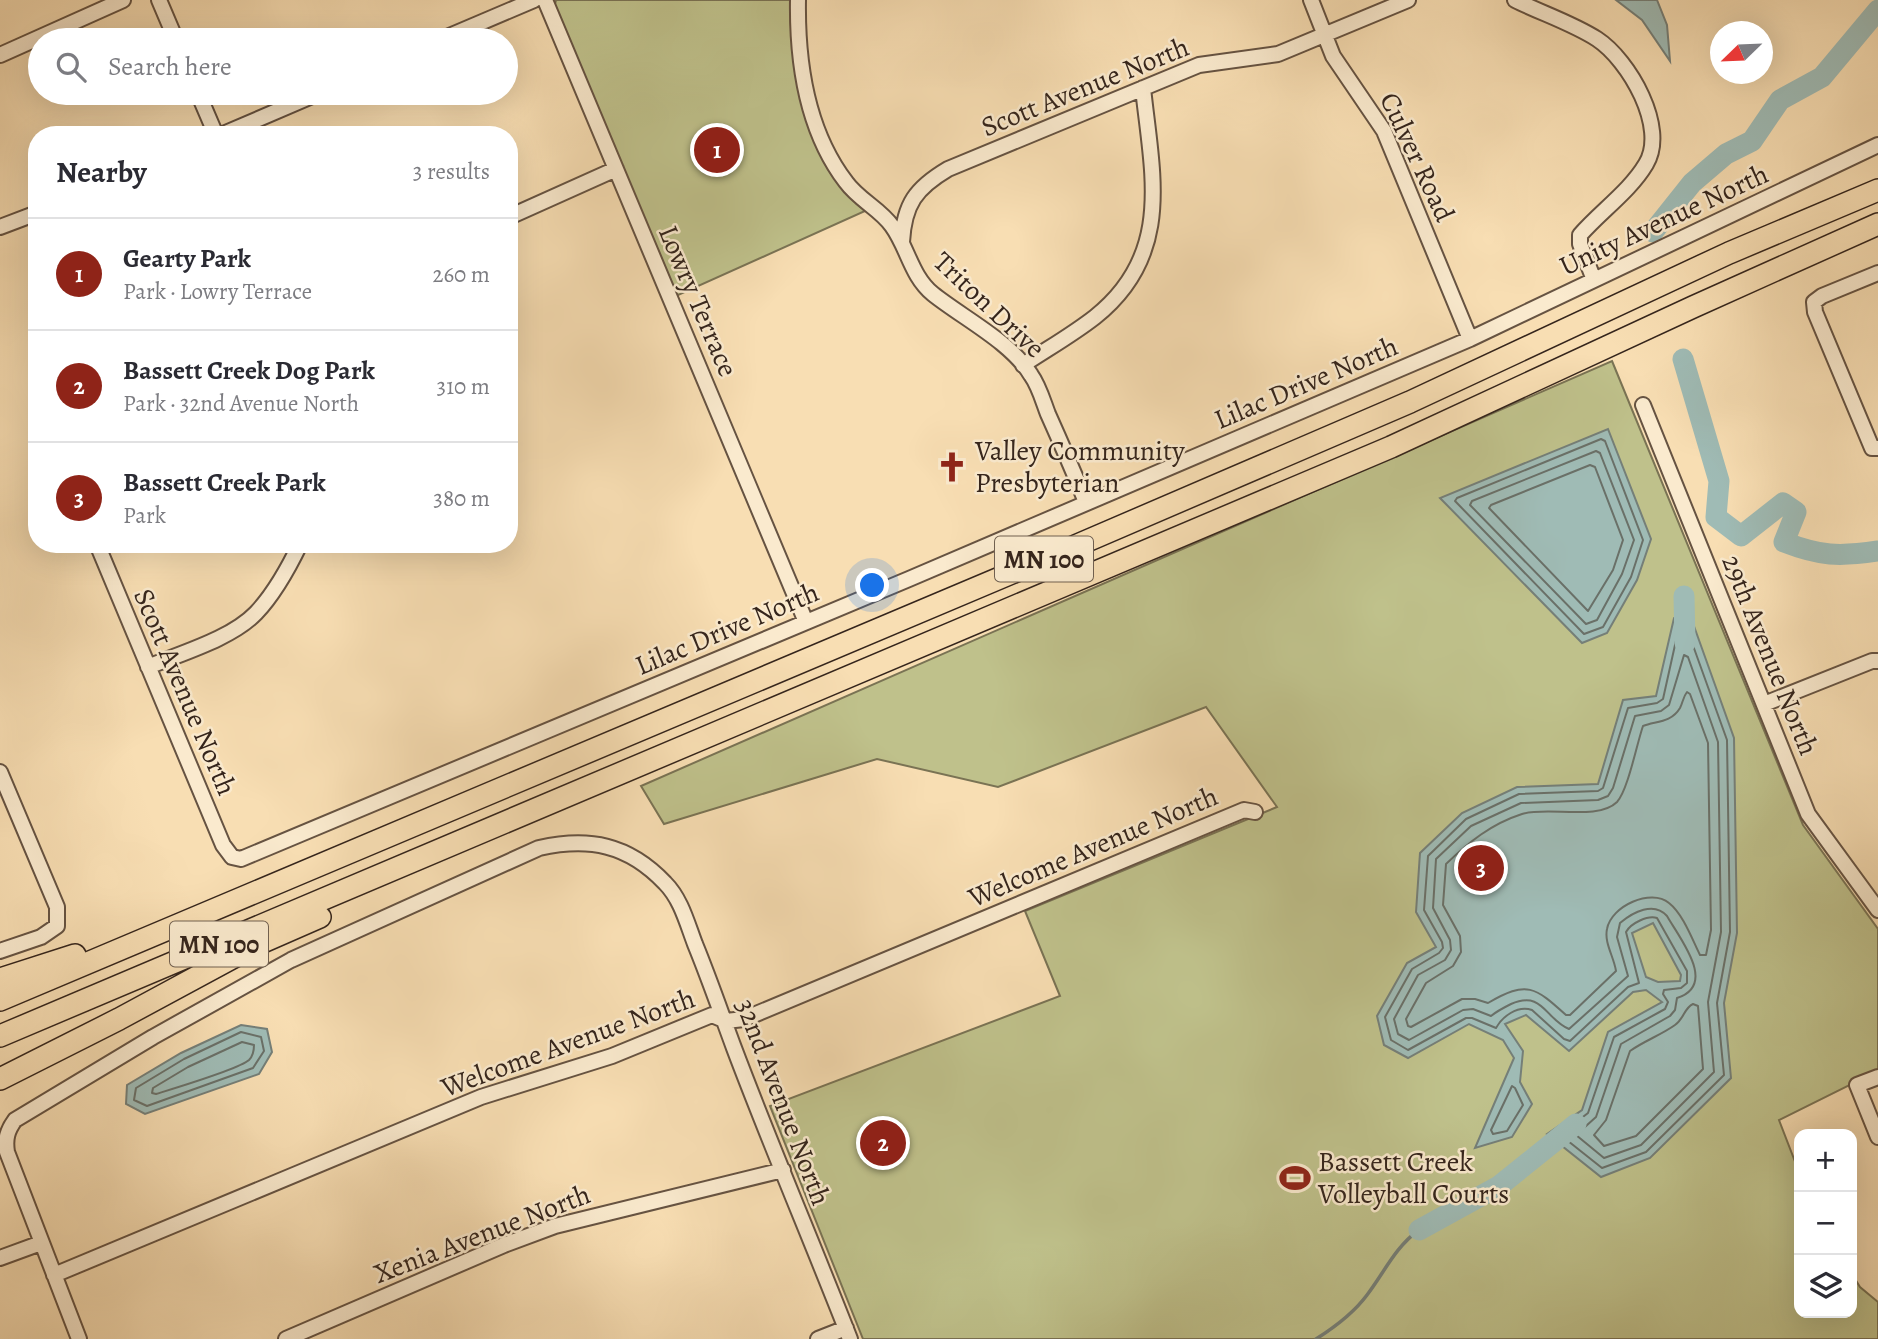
<!DOCTYPE html>
<html lang="en">
<head>
<meta charset="utf-8">
<style>
  :root { --surface:#fff; --page:#f7f7f7; --text:#2b2b33; --muted:#7c7c81; --line:#e1e1e2; --accent:#8f2418 }
  body { margin:0; font-family:Alegreya,serif; background:var(--page); color:var(--text) }
  .controls { position:absolute; right:21px; bottom:21px; display:grid; overflow:hidden; border-radius:14px; box-shadow:0 7px 28px #0002 }
  .controls button { width:63px; height:63px; display:grid; place-items:center; padding:0; border:0; border-bottom:2px solid var(--line); background:var(--surface); color:var(--text); font:35px sans-serif }
  .compass { position:absolute; left:1710px; top:21px; width:63px; height:63px; border-radius:50%; background:var(--surface); box-shadow:0 7px 28px #0002; rotate:247deg }
  .you { position:absolute; left:873px; top:586px; width:24px; height:24px; margin:-18px; border:5px solid #fff; border-radius:50%; background:#1a73e8; box-shadow:0 0 0 10px #1a73e833 }
  .badge { display:grid; place-items:center; width:46px; height:46px; border-radius:50%; background:var(--accent); color:#fff; font-size:23px; font-weight:700 }
  .pin { position:absolute; translate:-50% -50%; border:4px solid #fff; box-shadow:0 2px 7px #0006 }
  .list { margin:0; padding:0; list-style:none }
  h2 { display:flex; justify-content:space-between; align-items:center; height:91px; margin:0; padding:0 28px; font-size:30px }
  h2 small { font-size:23px; font-weight:400; color:var(--muted) }
  .list li { display:grid; grid-template-columns:46px 1fr auto; gap:21px; align-items:center; box-sizing:border-box; height:112px; padding:0 28px; border-top:2px solid var(--line) }
  .list b { display:block; font-size:26px; white-space:nowrap }
  .list p { margin:0; font-size:23px; white-space:nowrap; color:var(--muted) }
  .list em { font-size:23px; font-style:normal; color:var(--muted) }
  .icon { flex:none; width:38px; height:38px; fill:none; stroke:currentColor; stroke-width:2; stroke-linecap:round; stroke-linejoin:round }
  .map { position:relative; flex:none; width:1878px; height:1339px; overflow:hidden }
  .search { position:absolute; background:var(--surface); box-shadow:0 7px 28px #0002; left:28px; top:28px; width:490px; height:77px; display:flex; align-items:center; gap:18px; box-sizing:border-box; padding:0 24px; border-radius:38px; color:var(--muted); font-size:26px }
  .panel { position:absolute; background:var(--surface); box-shadow:0 7px 28px #0002; left:28px; top:126px; width:490px; height:427px; border-radius:28px }
  .map>svg:first-child { display:block }
  .green { fill:#bfc18b; stroke:#7a7354; stroke-width:2 }
  .water { fill:#9fbbb5; stroke:#757f78; stroke-width:2; fill-rule:evenodd }
  .lines { fill:none; stroke-linecap:round; stroke-linejoin:round }
  .shore { stroke:#6a7068; stroke-width:2 }
  .stream { stroke:#757f78; stroke-width:3.5 }
  .river { stroke:#9fbbb5; stroke-width:21 }
  .minor-casing { stroke:#665342; stroke-width:18 }
  .highway-casing { stroke:#35251c; stroke-width:24 }
  .minor { stroke:#faeace; stroke-width:14 }
  .highway { stroke:#f8deb3; stroke-width:21 }
  .labels { text-anchor:middle; dominant-baseline:central; stroke-width:5; stroke-linejoin:round; paint-order:stroke }
  .shield { fill:#faeace; stroke:#706051; stroke-width:2 }
  .shield-label { font-size:26px; font-weight:bold; fill:#35251c }
  .street-label { font-size:28px; fill:#35251c; stroke:#faeace }
  .poi-label { font-size:28px; fill:#35251c; stroke:#faeace; text-anchor:start }
</style>
</head>
<body>
<div class="map">
<svg width="1878" height="1339" viewBox="0 0 1878 1339">
  <rect width="100%" height="100%" fill="#f8deb3"/>
  <filter id="stains"><feTurbulence type="fractalNoise" baseFrequency=".00286" numOctaves="4"/><feColorMatrix values="0 0 0 0 .2 0 0 0 0 .09 0 0 0 0 .02 0 0 0 .5 -.17"/></filter>
  <radialGradient id="worn" r=".72"><stop offset=".6" stop-color="#630" stop-opacity="0"/><stop offset="1" stop-color="#630" stop-opacity=".3"/></radialGradient>
  <path class="green" d="M556 0H791C787 36 807 130 824 162 835 182 848 197 865 211L676 296 554 8Z
    M1612 361 1803 825 1878 929V1071L1779 1120 1799 1172V1313H1852V1274L1860 1287 1878 1302V1339H863L770 1106 1060 996 1025 911 1277 807 1206 707 998 787 877 759 664 824 641 786Z"/>
  <path class="water" d="M1616 0H1657L1667 25 1670 61 1642 20Z
    M1608 429 1651 539 1637 580 1607 633 1582 643 1440 498Z
    M1690 615 1734 738 1737 933 1724 1003 1731 1078 1650 1158 1601 1177 1547 1134 1582 1110 1608 1032 1662 1002 1646 990 1633 992 1569 1051 1526 1015 1505 1024 1523 1051 1520 1082 1532 1104 1512 1137 1475 1148 1514 1058 1503 1040 1469 1024 1408 1058 1384 1045 1377 1016 1407 963 1436 947 1416 912 1420 853 1462 813 1517 787 1598 784 1623 700 1656 696 1674 618ZM1653 923 1681 975 1680 981 1658 982 1646 977 1632 933Z
    M241 1025 267 1029 272 1052 259 1074 145 1114 126 1104 127 1085 181 1053Z"/>
  <g class="lines">
    <path class="shore" d="M1601 439 1605 441 1643 540 1631 577 1603 627 1584 634 1455 501 1457 498Z
      M1596 451 1600 453 1634 540 1622 574 1597 620 1586 624 1470 505 1472 501Z
      M1590 465 1595 467 1623 540 1613 570 1588 611 1489 508 1491 505Z
      M1682 624 1686 626 1727 740 1730 932 1717 1003 1724 1075 1646 1152 1602 1168 1563 1137 1561 1134 1588 1113 1614 1037 1665 1009 1668 1002 1663 994 1664 990 1681 988 1687 983V971L1657 918C1648 915 1631 923 1626 932L1639 983 1628 987 1570 1041 1564 1039 1532 1010C1517 1005 1502 1017 1496 1028L1472 1018H1466L1408 1050 1391 1040 1385 1017 1412 969 1439 953 1443 948 1442 942 1424 910 1428 856 1466 819 1519 794 1598 791 1603 788 1628 708 1657 703 1663 699 1679 627Z
      M1684 655 1688 657 1718 742 1721 932 1708 1002 1714 1072 1641 1145 1604 1158 1576 1135 1596 1117 1621 1044 1670 1016 1675 1010 1677 998C1718 985 1680 939 1667 916 1654 901 1633 912 1620 923L1617 937 1628 976 1569 1029C1545 1019 1543 990 1511 1004 1503 1008 1497 1011 1491 1016L1473 1009 1463 1010 1409 1040 1398 1034 1394 1019 1418 975 1445 960 1451 950 1450 940 1433 908 1436 859 1471 826 1521 803 1598 800 1608 796 1613 788 1635 716 1661 711 1669 705Z
      M1687 692 1690 694 1708 743 1711 930 1706 955H1700C1692 939 1683 914 1669 903 1651 888 1611 906 1607 929 1604 943 1614 957 1616 971L1570 1015H1566C1535 987 1527 980 1488 1003L1475 999H1462L1411 1027 1408 1026 1406 1019 1426 983 1453 966 1461 952 1460 936 1443 905 1446 864C1469 842 1491 824 1522 814 1547 806 1598 821 1617 802 1628 790 1637 743 1643 726 1656 721 1671 723 1680 708 1683 702 1683 697 1687 692Z
      M1693 1004 1698 1006 1703 1069 1636 1136 1604 1146 1594 1135 1606 1120 1630 1051C1644 1041 1661 1035 1675 1025 1684 1019 1684 1008 1693 1004Z
      M241 1032 261 1037 264 1051 253 1068 147 1106 134 1100 136 1088 184 1059Z
      M242 1042 254 1045C254 1050 253 1056 249 1060 239 1069 172 1089 156 1094L152 1093 153 1088 188 1067Z
      M1512 1086 1515 1088 1523 1105 1507 1131 1493 1134 1491 1130Z"/>
    <path class="stream" d="M1316 1339C1335 1327 1353 1314 1367 1295 1384 1273 1395 1247 1419 1230"/>
    <path class="river" d="M1653 232 1692 183 1726 154 1752 141 1780 100 1822 77 1878 10
      M1683 359 1719 481 1716 517 1741 536 1783 503 1796 512 1784 542C1820 556 1839 557 1878 551
      M1684 596 1685 643
      M1419 1230 1499 1186 1576 1124"/>
    <g class="minor-casing">
      <path id="minor" d="M159 0 176 40
        M545 0 806 622
        M798 0C797 62 807 131 846 182 859 200 880 209 892 226 908 248 911 276 933 294 963 318 1011 342 1031 375 1039 386 1043 401 1048 414 1061 443 1074 473 1086 502
        M1311 0 1333 56 1384 131 1470 339
        M1515 0C1541 13 1572 23 1597 39 1629 60 1668 128 1646 164 1630 191 1601 211 1580 235V244L1594 280
        M440 40 534 0
        M0 55 123 0
        M198 93 216 135
        M221 135 319 93
        M509 217 616 169
        M0 227 37 213
        M902 242C904 204 916 188 948 169L1199 65 1278 54 1408 0
        M1878 273 1822 296 1814 302 1815 312 1872 448H1878
        M1023 365C1047 349 1072 335 1095 317 1174 254 1152 174 1143 88
        M1643 405 1808 814 1878 910
        M97 544 223 845 232 857 241 859 909 579 1470 339 1878 145
        M148 667C181 653 231 639 256 613 275 593 288 569 300 544
        M1764 704 1872 661H1878
        M0 772 57 907V926L41 937 0 951
        M1878 1077 1857 1085 1878 1137
        M0 1258 41 1243
        M54 1275 481 1097 612 1056 712 1015 726 1021 744 1019 1244 810 1255 812
        M79 1339 7 1152C5 1139 7 1131 15 1120L153 1037 291 960 539 848C589 837 628 844 665 883 681 899 687 923 695 944 709 978 721 1013 734 1048 771 1146 812 1242 850 1339
        M286 1339 504 1245 555 1226 783 1170
        M818 1339 846 1328"/>
    </g>
    <g class="highway-casing">
      <path id="highway" d="M0 979 75 955
        M0 1000 1052 556 1410 402 1729 253 1878 190
        M0 1036 1391 447 1693 307 1878 224
        M0 1079 119 1019 256 945 320 917"/>
    </g>
    <use href="#minor" class="minor"/>
    <use href="#highway" class="highway"/>
  </g>
  <defs>
    <g id="church-bare" transform="scale(2.415)"><path d="M-1.2-6h2.4v3.5h3.3v2.4h-3.3V6h-2.4V-.1h-3.3v-2.4h3.3Z" fill="#8f2418" stroke="#faeace" stroke-width="2.5" paint-order="stroke"/></g>
    <g id="stadium-bare" transform="scale(2.415)"><path d="M0-5a6.5 5 0 1 0 0 10a6.5 5 0 1 0 0-10ZM-3.5-1.8h7v3.6h-7Z" fill="#8f2418" stroke="#faeace" stroke-width="2.5" paint-order="stroke"/></g>
  </defs>
  <g fill-rule="evenodd">
    <use href="#church-bare" x="952" y="467"/>
    <use href="#stadium-bare" x="1295" y="1178"/>
  </g>
  <g class="labels">
    <g class="shield">
      <rect x="995" y="536.5" width="98" height="45" rx="5"/>
      <rect x="170" y="921.5" width="98" height="45" rx="5"/>
    </g>
    <g class="shield-label">
      <text x="1044" y="559">MN 100</text>
      <text x="219" y="944">MN 100</text>
    </g>
    <g class="street-label">
      <text transform="translate(1085 87) rotate(-22)">Scott Avenue North</text>
      <text transform="translate(1417 157) rotate(65)">Culver Road</text>
      <text transform="translate(1664 220) rotate(-25)">Unity Avenue North</text>
      <text transform="translate(698 301) rotate(67)">Lowry Terrace</text>
      <text transform="translate(989 305) rotate(43)">Triton Drive</text>
      <text transform="translate(1306 383) rotate(-23)">Lilac Drive North</text>
      <text transform="translate(727 629) rotate(-23)">Lilac Drive North</text>
      <text transform="translate(1770 655) rotate(68)">29th Avenue North</text>
      <text transform="translate(185 692) rotate(67)">Scott Avenue North</text>
      <text transform="translate(1093 847) rotate(-23)">Welcome Avenue North</text>
      <text transform="translate(568 1043) rotate(-20)">Welcome Avenue North</text>
      <text transform="translate(783 1102) rotate(69)">32nd Avenue North</text>
      <text transform="translate(482 1234) rotate(-21)">Xenia Avenue North</text>
    </g>
    <g class="poi-label">
      <text x="975" y="451">Valley Community<tspan x="975" dy="32">Presbyterian</tspan></text>
      <text x="1318" y="1162">Bassett Creek<tspan x="1318" dy="32">Volleyball Courts</tspan></text>
    </g>
  </g>
  <rect width="100%" height="100%" filter="url(#stains)"/>
  <rect width="100%" height="100%" fill="url(#worn)"/>
</svg>
<div class="controls">
<button>+</button>
<button>−</button>
<button><svg class="icon" aria-label="layers" viewBox="0 0 24 24"><path d="M12 4l9 5-9 5-9-5zM3 14l9 5 9-5"/></svg></button>
</div>
<svg class="compass" viewBox="-18 -18 36 36"><path d="M0-13l5 13h-10z" fill="#e53935"/><path d="M0 13l5-13h-10z" fill="#7c7c81"/></svg>
<div class="you"></div>
<div class="pin badge" style="left:717px;top:150px">1</div>
<div class="pin badge" style="left:883px;top:1143px">2</div>
<div class="pin badge" style="left:1481px;top:868px">3</div>
<div class="search"><svg class="icon" aria-label="search" viewBox="0 0 24 24"><circle cx="10" cy="10" r="6"/><path d="M15 15l6 6"/></svg>Search here</div>
<section class="panel">
<h2>Nearby<small>3 results</small></h2>
<ul class="list">
<li><span class="badge">1</span><div><b>Gearty Park</b><p>Park · Lowry Terrace</p></div><em>260 m</em></li>
<li><span class="badge">2</span><div><b>Bassett Creek Dog Park</b><p>Park · 32nd Avenue North</p></div><em>310 m</em></li>
<li><span class="badge">3</span><div><b>Bassett Creek Park</b><p>Park</p></div><em>380 m</em></li>
</ul>
</section>
</div>
</body>
</html>
